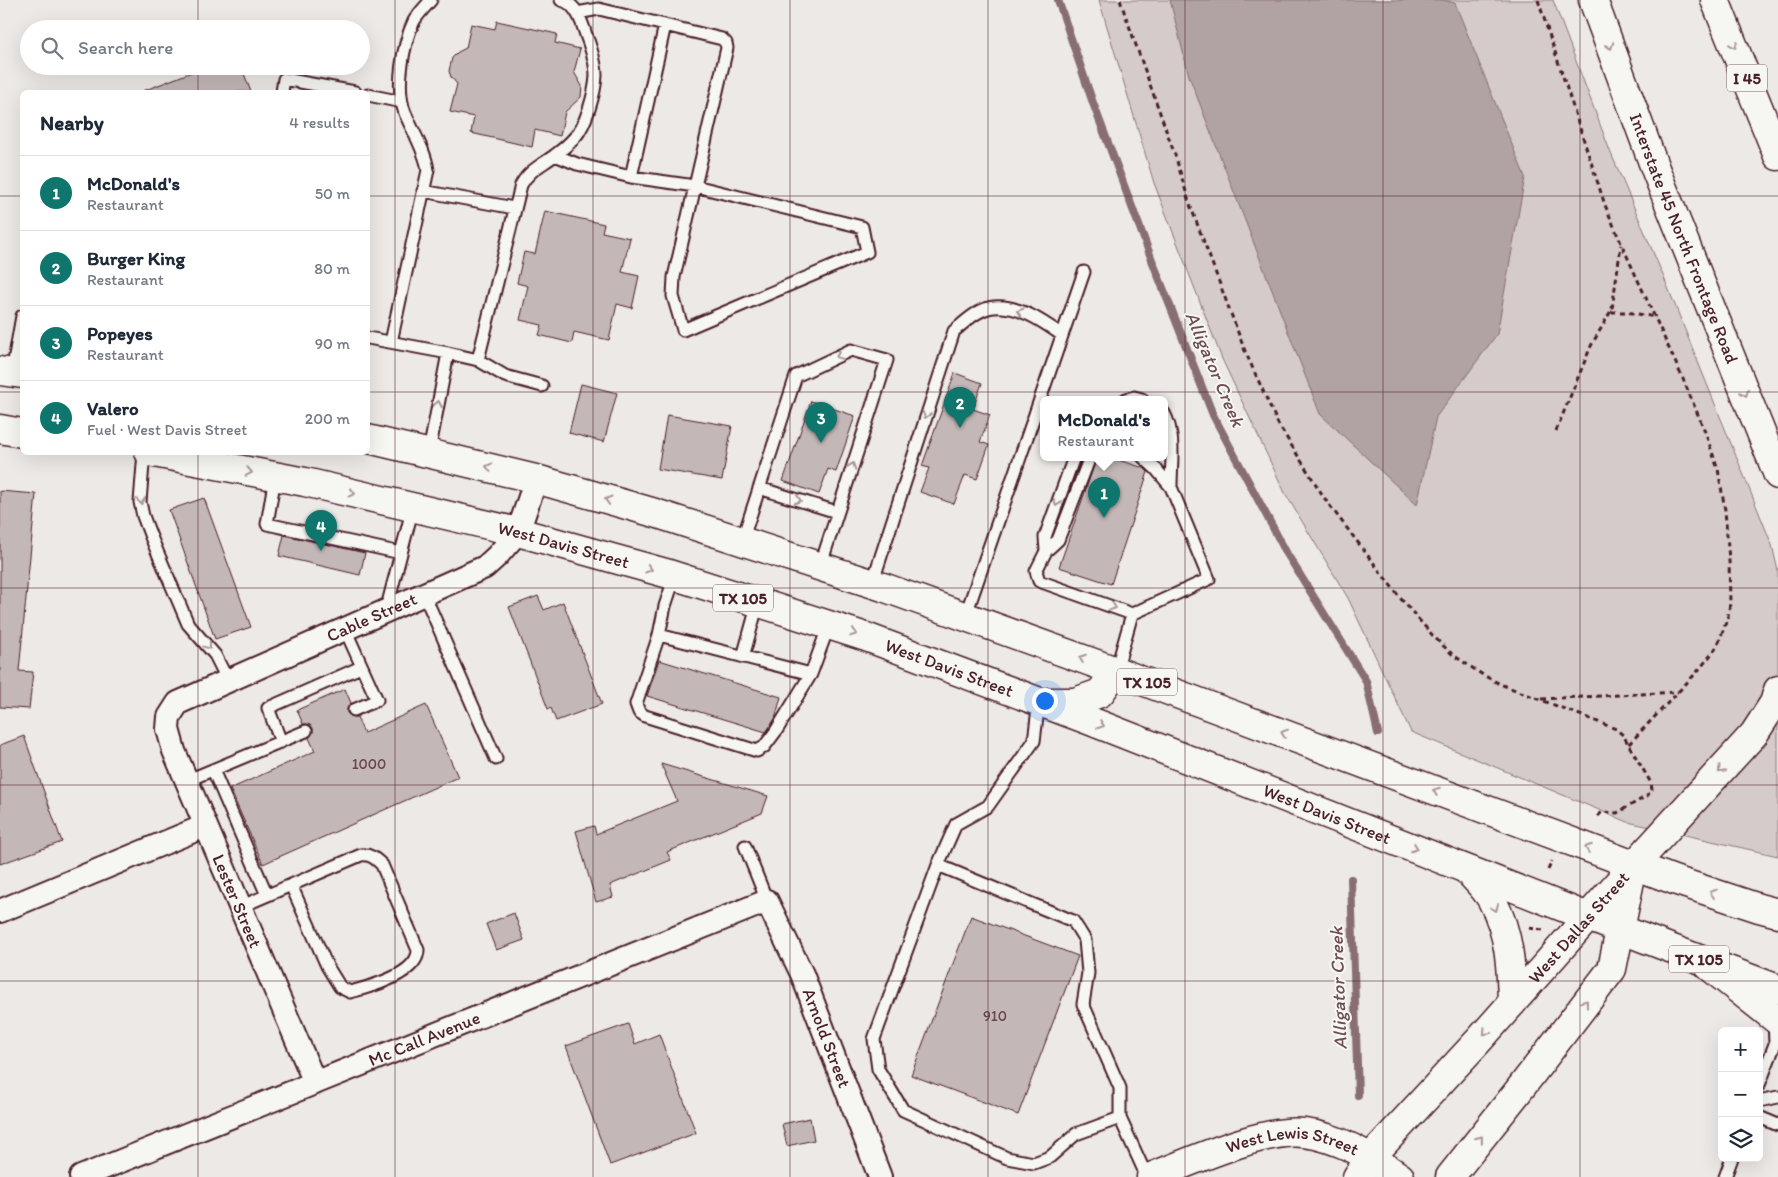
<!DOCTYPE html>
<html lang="en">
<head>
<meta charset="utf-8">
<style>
  :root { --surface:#fff; --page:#f6f6f7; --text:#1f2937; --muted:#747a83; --line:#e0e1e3; --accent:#0f766e }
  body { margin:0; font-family:Itim,sans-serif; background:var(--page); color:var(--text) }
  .controls { position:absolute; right:15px; bottom:15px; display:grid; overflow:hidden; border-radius:8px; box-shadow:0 5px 20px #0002 }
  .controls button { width:45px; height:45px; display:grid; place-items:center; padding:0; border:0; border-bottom:1px solid var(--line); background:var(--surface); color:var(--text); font:25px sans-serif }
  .you { position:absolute; left:1044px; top:700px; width:18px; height:18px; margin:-12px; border:4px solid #fff; border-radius:50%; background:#1a73e8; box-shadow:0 0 0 8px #1a73e833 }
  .badge { display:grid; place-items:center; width:32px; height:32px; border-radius:50%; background:var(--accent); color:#fff; font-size:16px; font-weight:700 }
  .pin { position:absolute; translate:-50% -41px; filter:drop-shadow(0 1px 2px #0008) }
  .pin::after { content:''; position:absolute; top:26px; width:18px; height:15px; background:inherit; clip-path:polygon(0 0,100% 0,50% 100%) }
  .popup { position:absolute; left:1040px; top:396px; width:128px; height:65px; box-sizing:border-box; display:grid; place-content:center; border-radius:8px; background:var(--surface); filter:drop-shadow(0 1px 4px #0005); font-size:16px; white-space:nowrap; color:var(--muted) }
  .popup b { font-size:19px; color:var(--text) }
  .popup::after { content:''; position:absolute; left:50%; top:100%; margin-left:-10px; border:10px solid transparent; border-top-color:var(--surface) }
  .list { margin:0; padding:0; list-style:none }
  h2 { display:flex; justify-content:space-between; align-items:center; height:65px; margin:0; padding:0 20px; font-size:21px }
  h2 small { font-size:16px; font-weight:400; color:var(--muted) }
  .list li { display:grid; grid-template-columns:32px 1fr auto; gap:15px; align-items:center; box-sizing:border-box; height:75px; padding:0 20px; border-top:1px solid var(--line) }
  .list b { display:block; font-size:19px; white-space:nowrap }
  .list p { margin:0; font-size:16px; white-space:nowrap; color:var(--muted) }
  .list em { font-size:16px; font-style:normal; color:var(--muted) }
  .icon { flex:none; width:28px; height:28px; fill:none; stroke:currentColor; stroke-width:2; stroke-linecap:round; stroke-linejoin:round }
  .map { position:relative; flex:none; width:1778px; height:1177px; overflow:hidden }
  .search { position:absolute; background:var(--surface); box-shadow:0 5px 20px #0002; left:20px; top:20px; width:350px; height:55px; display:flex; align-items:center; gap:12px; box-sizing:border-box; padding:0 18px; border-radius:28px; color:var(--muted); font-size:19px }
  .panel { position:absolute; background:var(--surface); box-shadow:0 5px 20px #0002; left:20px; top:90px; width:350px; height:365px; border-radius:8px }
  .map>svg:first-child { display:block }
  .green { fill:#d4cbca; stroke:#8f757a }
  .water { fill:#b1a2a3; stroke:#886e73 }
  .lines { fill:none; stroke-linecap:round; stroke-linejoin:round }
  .stream { stroke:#886e73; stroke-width:8 }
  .building { fill:#c4b7b7; stroke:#4a1f2b }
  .service-casing { stroke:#4a1f2b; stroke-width:15 }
  .minor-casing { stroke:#4a1f2b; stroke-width:26 }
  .tertiary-casing { stroke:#4a1f2b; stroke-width:31 }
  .secondary-casing { stroke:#4a1f2b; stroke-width:31 }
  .primary-casing { stroke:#4a1f2b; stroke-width:31 }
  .motorway-casing { stroke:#4a1f2b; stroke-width:31 }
  .path { stroke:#4a1f2b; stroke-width:3; stroke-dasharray:5 4; stroke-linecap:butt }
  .service { stroke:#f6f6f2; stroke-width:11 }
  .minor { stroke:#f6f6f2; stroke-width:22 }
  .tertiary { stroke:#f6f6f2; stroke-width:28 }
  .secondary { stroke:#f6f6f2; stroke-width:28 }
  .primary { stroke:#f6f6f2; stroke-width:28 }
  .motorway { stroke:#f6f6f2; stroke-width:28 }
  .oneway { stroke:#a99598 }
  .grid { fill:none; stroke:#4a1f2b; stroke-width:1; stroke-opacity:0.55 }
  .labels { text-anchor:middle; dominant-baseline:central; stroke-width:4; stroke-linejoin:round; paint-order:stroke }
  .number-label { font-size:15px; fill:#68454e }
  .shield { fill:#f6f6f2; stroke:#7e6067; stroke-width:1 }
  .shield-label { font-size:16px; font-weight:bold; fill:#4a1f2b }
  .street-label { font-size:18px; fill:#4a1f2b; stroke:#f6f6f2 }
  .water-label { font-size:19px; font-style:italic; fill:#6e4d55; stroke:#f6f6f2 }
</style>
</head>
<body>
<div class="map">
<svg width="1778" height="1177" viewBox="0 0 1778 1177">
  <rect width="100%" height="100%" fill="#ece9e6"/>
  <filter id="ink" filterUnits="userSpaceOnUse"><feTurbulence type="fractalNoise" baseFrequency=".02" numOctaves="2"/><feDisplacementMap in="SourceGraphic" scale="10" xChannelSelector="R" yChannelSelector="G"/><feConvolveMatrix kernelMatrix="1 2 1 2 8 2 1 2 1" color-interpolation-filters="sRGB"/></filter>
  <g filter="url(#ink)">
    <path class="green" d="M1099 0H1553L1610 151 1662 273 1772 545 1778 571V856L1628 822 1411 732 1348 598 1285 493 1222 359 1154 183Z"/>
    <path class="water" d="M1170 0H1443L1455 3 1525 177 1497 334 1436 417 1417 505 1320 414 1189 76Z"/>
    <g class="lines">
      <path class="stream" d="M1058 0 1093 103 1152 260 1213 415 1287 554 1366 681 1378 733
        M1351 879 1358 1095"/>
    </g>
    <path class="building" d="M497 21 557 34 555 43 580 49 574 72 582 86 581 97 565 112 560 136 535 130 532 147 471 133 474 117 450 112 457 84 451 77 449 71 452 58 458 52 466 48 471 24 495 29Z
      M207 66H241L251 92H143V91Z
      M545 211 604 224 602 232 630 238 622 272 639 276 632 308 617 304 609 340 574 332 572 343 539 335 542 325 520 320 528 286 517 283 524 252 535 254Z
      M955 373 982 383 973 409 990 415 980 442 989 445 977 479 965 475 954 504 920 492 929 468 922 466Z
      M581 384 617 393 604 442 569 433Z
      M811 401 855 416 836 472 828 469 819 494 783 481Z
      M667 415 732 426 722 480 658 469Z
      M1097 457H1109L1144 468 1148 472 1111 584 1059 567Z
      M0 491 36 494 19 671 33 672 29 709 0 707Z
      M204 498 251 627 215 639 169 510Z
      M284 535 365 553 360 575 279 556Z
      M538 596 544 610 563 602 602 704 556 721 551 708 548 709 509 607Z
      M659 660 781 697 775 719 766 732 647 696Z
      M345 689 351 703 347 709V713L353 717H357L364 733 426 705 458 777 263 864 230 789 315 751 309 738 313 732V728L307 724H303L297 710Z
      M24 736 62 842 0 864V745Z
      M661 764 768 796 762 813 667 852 671 860 610 885 613 897 596 902 576 831 594 826 596 834 677 801Z
      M514 913 524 940 496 950 486 924Z
      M971 916 1078 956 1018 1115 911 1075Z
      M628 1024 635 1044 659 1034 696 1133 610 1165 566 1046Z
      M810 1118 814 1140 787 1146 782 1124Z"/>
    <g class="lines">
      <g class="service-casing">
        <path id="service" d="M282 92 284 79 355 92
          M368 95 402 102
          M555 155 577 164 631 177 695 186 862 227 867 252 683 330 673 296 674 277 727 48 726 43 722 39 599 9 577 13
          M631 177 665 25
          M423 191 514 208
          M368 338 448 353 478 360 505 376 542 386
          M391 342 428 170C425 150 413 132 405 113 395 88 403 44 414 21 418 14 426 6 431 0
          M478 360 521 185C529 170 542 165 555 155 562 150 569 144 575 137 586 125 595 93 596 76 596 62 591 48 586 35 582 22 576 3 561 0
          M12 373 22 316
          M1126 399 1134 397 1142 399
          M1164 413C1176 435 1171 463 1171 487
          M144 452 140 502 143 516 151 537 188 624 215 655 228 681
          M429 452 448 353
          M1074 457 1045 537 1046 551 1036 571 1039 581 1132 614
          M275 477 267 524 401 553
          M759 488 837 512
          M742 541 796 376 851 350 887 360 820 567
          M1046 551 1058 540 1090 457
          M675 576 665 606 659 635 636 704 639 712 645 716 757 751 764 747 776 731 811 674 829 625
          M872 584 954 331C965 322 979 308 994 307 1019 305 1042 321 1062 335
          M424 594 496 759
          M386 611 413 507
          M965 617 1084 272
          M345 629 377 700 354 710
          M659 635 811 674
          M743 657 758 603
          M1116 671 1132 614 1209 579 1171 487 1156 469 1143 457
          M1039 701 1034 741 988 806 956 824 938 865 1073 921 1085 940 1088 973 1083 1004 1120 1088V1118L1147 1177
          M281 742 268 708 361 667
          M213 770 267 895
          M186 781 306 731
          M745 846 767 901
          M938 865 874 1039 878 1069 903 1110 1007 1158 1034 1163 1050 1157 1076 1134 1120 1118
          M240 907 361 855C370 854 375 858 382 865L418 950C418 974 370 987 350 992L340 987 327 966 291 885
          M1759 1085 1775 1044 1774 1019
          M1759 1101 1778 1097
          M1759 1117 1778 1125
          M1725 1177 1732 1158"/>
      </g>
      <g class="minor-casing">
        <g id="minor">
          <path d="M0 911 205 826"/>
          <path id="s1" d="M315 1083 174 751 168 729 169 717 178 703 485 567 497 556 518 532 536 479"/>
          <path id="s2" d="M81 1177 767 901 802 974 880 1177"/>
        </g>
      </g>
      <g class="tertiary-casing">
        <g id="tertiary">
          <path id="s3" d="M1151 1177C1190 1162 1263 1128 1304 1133 1339 1137 1371 1157 1400 1177"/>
          <path id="s4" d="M1357 1177 1371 1157 1481 1038 1634 865"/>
          <path d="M1450 1177 1516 1094 1612 969 1633 866"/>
        </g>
      </g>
      <g class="secondary-casing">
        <g id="secondary">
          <path id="s5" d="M1593 0 1656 171 1778 475"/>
          <path d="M1709 966 1778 1021"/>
        </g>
      </g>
      <g class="primary-casing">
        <g id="primary">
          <path d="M0 371 22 374"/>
          <path d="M0 429 22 433"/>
          <path d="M368 439 536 479 655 513 883 587 1116 671 1674 880 1759 908 1778 913"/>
          <path id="s6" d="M149 452 305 482 518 532 669 574 866 637 1088 720 1588 917 1778 989"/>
          <path d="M1050 702H1075L1100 693 1116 671"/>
          <path d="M1634 865 1754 734 1774 703 1778 690"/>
          <path d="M1467 870C1475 879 1486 889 1492 900 1510 935 1511 965 1512 1003"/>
        </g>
      </g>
      <g class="motorway-casing">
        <path id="motorway" d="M1715 0 1778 156"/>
      </g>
      <path class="path" d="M1120 0 1176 158 1189 202 1245 351 1278 424 1327 502 1401 599 1434 637 1453 655 1483 675 1500 684 1616 729 1623 735 1651 783 1652 790 1647 796 1617 813 1602 812 1596 818
        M1538 0 1605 205 1621 243 1683 379 1704 429 1718 469 1725 510 1729 560 1730 603 1728 616 1719 642 1714 651 1697 672 1628 745
        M1611 312H1626L1656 317
        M1556 431 1591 346 1612 309 1621 245
        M1542 699 1678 692
        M1548 870 1552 861
        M1529 928 1543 930"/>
      <use href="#service" class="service"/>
      <use href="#minor" class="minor"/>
      <use href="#tertiary" class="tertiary"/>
      <use href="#secondary" class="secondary"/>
      <use href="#primary" class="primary"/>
      <use href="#motorway" class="motorway"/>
    </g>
    <defs><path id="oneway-chevron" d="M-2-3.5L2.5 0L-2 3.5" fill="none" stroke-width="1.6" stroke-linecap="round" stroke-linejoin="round" transform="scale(1.25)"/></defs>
    <g class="oneway">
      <use href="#oneway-chevron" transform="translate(1734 45) rotate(68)"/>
      <use href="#oneway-chevron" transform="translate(1610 46) rotate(70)"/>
      <use href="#oneway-chevron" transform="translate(1020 312) rotate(-163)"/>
      <use href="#oneway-chevron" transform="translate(839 356) rotate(155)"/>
      <use href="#oneway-chevron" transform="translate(1745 393) rotate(68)"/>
      <use href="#oneway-chevron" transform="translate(438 404) rotate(-79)"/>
      <use href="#oneway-chevron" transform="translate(926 415) rotate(108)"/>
      <use href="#oneway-chevron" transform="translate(852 466) rotate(-71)"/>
      <use href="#oneway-chevron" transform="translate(489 467) rotate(-166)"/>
      <use href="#oneway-chevron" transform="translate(249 472) rotate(11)"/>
      <use href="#oneway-chevron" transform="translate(352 493) rotate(13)"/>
      <use href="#oneway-chevron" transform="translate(608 500) rotate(-164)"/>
      <use href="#oneway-chevron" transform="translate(798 500) rotate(17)"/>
      <use href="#oneway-chevron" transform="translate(141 501) rotate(85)"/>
      <use href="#oneway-chevron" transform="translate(1057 503) rotate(110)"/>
      <use href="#oneway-chevron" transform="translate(649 569) rotate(16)"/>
      <use href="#oneway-chevron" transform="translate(1113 607) rotate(19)"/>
      <use href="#oneway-chevron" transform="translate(854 633) rotate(18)"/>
      <use href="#oneway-chevron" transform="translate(208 646) rotate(53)"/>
      <use href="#oneway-chevron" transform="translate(1082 658) rotate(-160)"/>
      <use href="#oneway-chevron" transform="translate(1101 725) rotate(21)"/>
      <use href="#oneway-chevron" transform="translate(1284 733) rotate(-159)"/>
      <use href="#oneway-chevron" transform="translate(1721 770) rotate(133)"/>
      <use href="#oneway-chevron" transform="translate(1436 791) rotate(-159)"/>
      <use href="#oneway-chevron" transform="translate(1415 848) rotate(21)"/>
      <use href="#oneway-chevron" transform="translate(1588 848) rotate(-160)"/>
      <use href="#oneway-chevron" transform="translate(1713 893) rotate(-161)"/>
      <use href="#oneway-chevron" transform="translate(1495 908) rotate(67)"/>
      <use href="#oneway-chevron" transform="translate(1585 1003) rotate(-53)"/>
      <use href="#oneway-chevron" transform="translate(1486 1032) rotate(132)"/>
      <use href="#oneway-chevron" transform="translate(1480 1139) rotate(-51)"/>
    </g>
  </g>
  <path class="grid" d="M198 0V29M395 0V1177M593 0V1177M790 0V1177M988 0V1177M1185 0V1177M1383 0V1177M1580 0V1177M198 66V92M0 196H22M368 196H1778M0 392H22M368 392H1778M198 452V1177M0 588H1778M0 785H1778M0 981H1778"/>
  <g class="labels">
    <g class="number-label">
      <text x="369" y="764">1000</text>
      <text x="995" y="1016">910</text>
    </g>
    <g class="shield">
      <rect x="1727" y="64.5" width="40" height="27" rx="4"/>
      <rect x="713" y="584.5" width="60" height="27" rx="4"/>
      <rect x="1117" y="668.5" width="60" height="27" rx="4"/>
      <rect x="1669" y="945.5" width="60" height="27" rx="4"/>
    </g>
    <g class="shield-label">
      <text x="1747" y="78">I 45</text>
      <text x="743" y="598">TX 105</text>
      <text x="1147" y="682">TX 105</text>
      <text x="1699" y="959">TX 105</text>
    </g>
    <g class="street-label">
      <text stroke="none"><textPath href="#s5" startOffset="255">Interstate 45 North Frontage Road</textPath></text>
      <text stroke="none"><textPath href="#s6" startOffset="425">West Davis Street</textPath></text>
      <text stroke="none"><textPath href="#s1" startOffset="624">Cable Street</textPath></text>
      <text stroke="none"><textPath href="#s6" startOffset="830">West Davis Street</textPath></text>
      <text stroke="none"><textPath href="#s6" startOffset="1235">West Davis Street</textPath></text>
      <text transform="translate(237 901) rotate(67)">Lester Street</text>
      <text stroke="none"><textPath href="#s4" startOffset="334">West Dallas Street</textPath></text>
      <text stroke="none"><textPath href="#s2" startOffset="889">Arnold Street</textPath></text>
      <text stroke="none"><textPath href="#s2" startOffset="370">Mc Call Avenue</textPath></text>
      <text stroke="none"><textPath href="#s3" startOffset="149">West Lewis Street</textPath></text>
    </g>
    <g class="water-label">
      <text transform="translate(1215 369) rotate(67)">Alligator Creek</text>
      <text transform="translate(1338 988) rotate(-92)">Alligator Creek</text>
    </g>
  </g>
</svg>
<div class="controls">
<button>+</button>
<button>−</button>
<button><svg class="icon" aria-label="layers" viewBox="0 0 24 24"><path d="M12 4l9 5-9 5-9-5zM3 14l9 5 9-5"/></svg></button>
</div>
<div class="you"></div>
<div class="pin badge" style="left:1104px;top:518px">1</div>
<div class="popup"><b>McDonald's</b>Restaurant</div>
<div class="pin badge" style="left:960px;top:428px">2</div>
<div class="pin badge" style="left:821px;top:443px">3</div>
<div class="pin badge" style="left:321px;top:551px">4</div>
<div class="search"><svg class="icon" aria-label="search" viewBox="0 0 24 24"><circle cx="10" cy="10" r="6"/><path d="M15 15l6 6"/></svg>Search here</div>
<section class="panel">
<h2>Nearby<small>4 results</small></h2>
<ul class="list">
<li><span class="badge">1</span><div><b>McDonald's</b><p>Restaurant</p></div><em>50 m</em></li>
<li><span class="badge">2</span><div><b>Burger King</b><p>Restaurant</p></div><em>80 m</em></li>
<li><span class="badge">3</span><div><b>Popeyes</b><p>Restaurant</p></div><em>90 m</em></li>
<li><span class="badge">4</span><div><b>Valero</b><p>Fuel · West Davis Street</p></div><em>200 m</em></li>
</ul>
</section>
</div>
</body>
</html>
